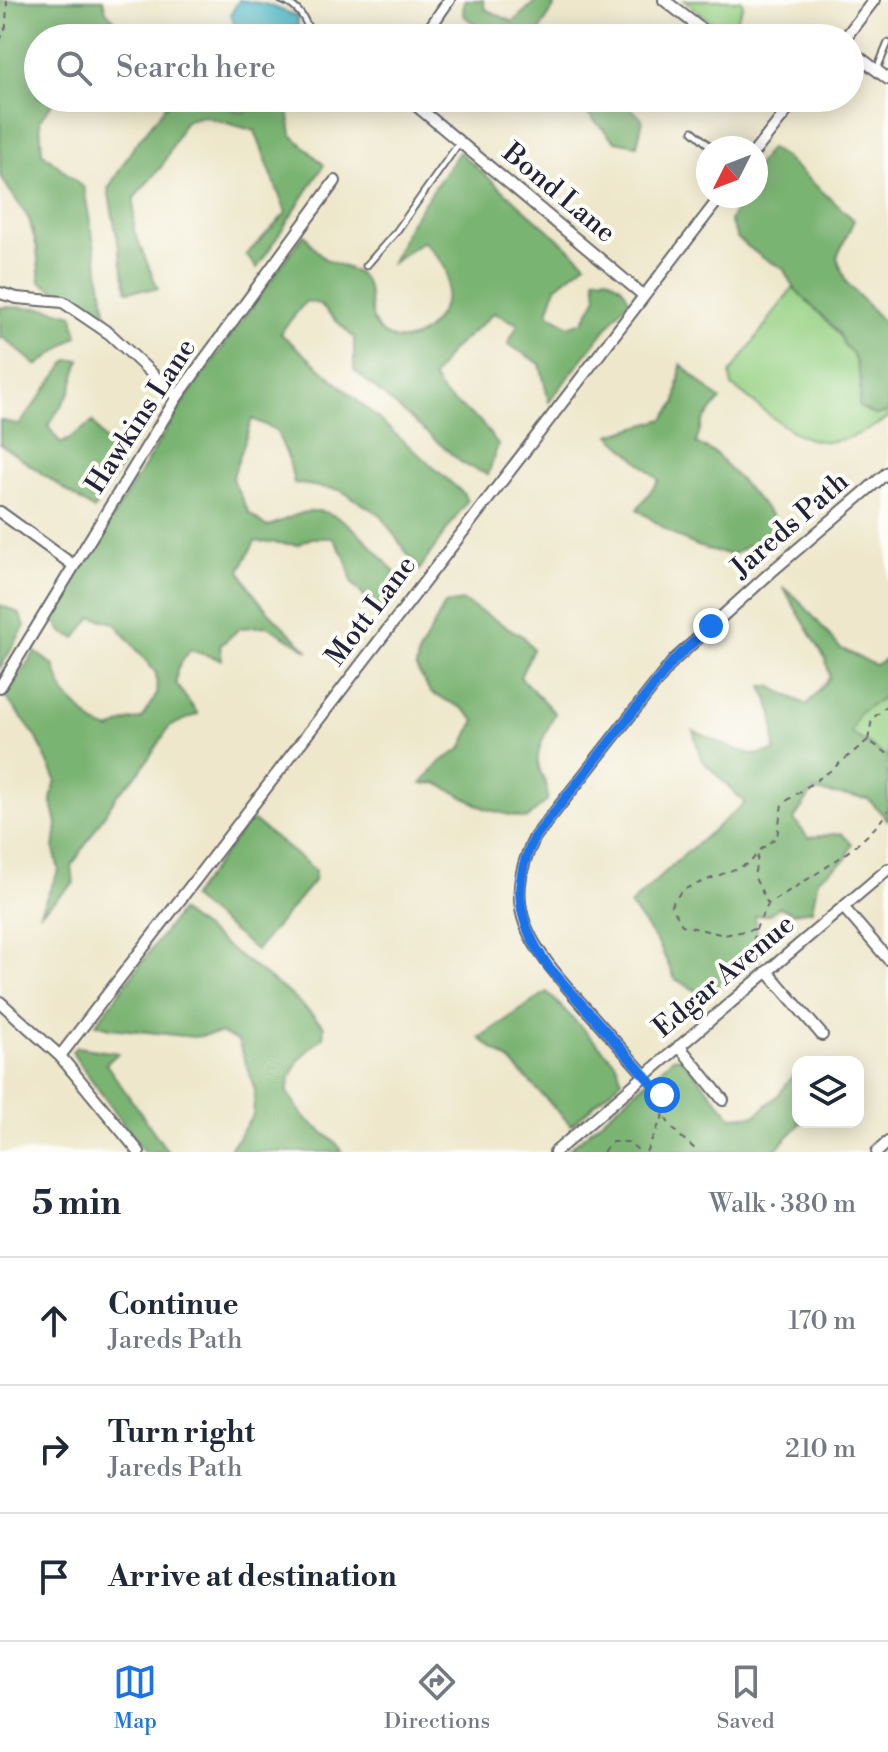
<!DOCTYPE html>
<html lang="en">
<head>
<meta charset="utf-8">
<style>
  :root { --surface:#fff; --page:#f2f2f3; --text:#1f2937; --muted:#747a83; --line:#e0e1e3; --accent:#1a73e8 }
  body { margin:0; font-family:"Libre Bodoni",serif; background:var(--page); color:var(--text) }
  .controls { position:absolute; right:24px; bottom:24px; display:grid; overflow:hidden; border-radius:16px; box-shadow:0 4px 20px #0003 }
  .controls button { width:72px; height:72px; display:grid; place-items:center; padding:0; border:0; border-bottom:2px solid var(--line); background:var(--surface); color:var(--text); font:40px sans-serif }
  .compass { position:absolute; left:696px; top:136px; width:72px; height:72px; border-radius:50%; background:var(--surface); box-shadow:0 4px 20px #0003; rotate:228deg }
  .stop { position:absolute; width:24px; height:24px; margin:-18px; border:6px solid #1a73e8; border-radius:50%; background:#fff }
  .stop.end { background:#1a73e8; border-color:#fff; box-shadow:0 2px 8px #0008 }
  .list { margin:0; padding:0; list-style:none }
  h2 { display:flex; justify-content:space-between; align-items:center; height:104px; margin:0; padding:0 32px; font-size:34px }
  h2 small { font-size:26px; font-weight:400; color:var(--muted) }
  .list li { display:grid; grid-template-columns:52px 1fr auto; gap:24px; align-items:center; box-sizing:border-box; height:128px; padding:0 32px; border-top:2px solid var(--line) }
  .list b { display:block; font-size:30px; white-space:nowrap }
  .list p { margin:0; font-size:26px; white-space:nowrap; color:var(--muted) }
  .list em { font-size:26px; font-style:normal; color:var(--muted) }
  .icon { flex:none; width:44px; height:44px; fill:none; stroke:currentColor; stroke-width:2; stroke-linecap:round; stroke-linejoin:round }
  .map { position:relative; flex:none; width:888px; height:1152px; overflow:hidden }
  .search { position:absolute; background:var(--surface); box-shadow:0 4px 20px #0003; left:24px; right:24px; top:24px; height:88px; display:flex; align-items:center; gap:20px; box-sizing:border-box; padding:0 28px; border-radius:44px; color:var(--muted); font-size:30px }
  .sheet { height:488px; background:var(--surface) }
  nav { display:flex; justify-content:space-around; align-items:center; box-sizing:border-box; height:112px; border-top:2px solid var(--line); background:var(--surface); font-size:22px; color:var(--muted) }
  nav a { display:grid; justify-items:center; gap:4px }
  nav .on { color:var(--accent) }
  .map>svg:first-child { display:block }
  .green { fill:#98d285; stroke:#5d7a60; stroke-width:2 }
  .forest { fill:#7ab472; stroke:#4e6b56; stroke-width:2 }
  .water { fill:#48b5c4; stroke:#356c80; stroke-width:2 }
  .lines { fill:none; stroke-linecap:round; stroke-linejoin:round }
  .lane-casing { stroke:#69676d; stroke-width:9 }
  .street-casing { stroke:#69676d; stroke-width:14 }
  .path { stroke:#69676d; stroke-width:2; stroke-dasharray:6 6; stroke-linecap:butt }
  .lane { stroke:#fff; stroke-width:5 }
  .street { stroke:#fff; stroke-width:10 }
  .route { stroke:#1a73e8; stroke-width:10 }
  .labels { text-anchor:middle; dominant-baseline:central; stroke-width:8; stroke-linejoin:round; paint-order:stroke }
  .street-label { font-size:28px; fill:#22223b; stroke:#fdfcf7 }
</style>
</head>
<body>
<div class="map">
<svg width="888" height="1152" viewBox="0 0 888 1152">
  <rect width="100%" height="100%" fill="#fdfcf7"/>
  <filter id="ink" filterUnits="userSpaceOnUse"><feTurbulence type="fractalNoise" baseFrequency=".0125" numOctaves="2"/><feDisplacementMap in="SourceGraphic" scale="16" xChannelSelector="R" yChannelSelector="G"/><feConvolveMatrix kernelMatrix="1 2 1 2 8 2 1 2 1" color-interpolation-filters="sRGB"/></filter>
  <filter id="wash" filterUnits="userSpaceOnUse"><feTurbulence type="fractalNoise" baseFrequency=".006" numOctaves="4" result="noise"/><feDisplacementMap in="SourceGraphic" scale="32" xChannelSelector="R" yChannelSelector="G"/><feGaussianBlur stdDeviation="1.8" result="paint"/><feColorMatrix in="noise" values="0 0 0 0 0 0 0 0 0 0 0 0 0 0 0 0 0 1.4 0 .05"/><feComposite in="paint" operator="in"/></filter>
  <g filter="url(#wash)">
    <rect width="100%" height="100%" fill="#eee7cb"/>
    <path class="green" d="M684 0H741L743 6 729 36Z
      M793 287C818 312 858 345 861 382 861 390 860 399 859 407L875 415 888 412V418C813 467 793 431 732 386L730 374Z
      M888 694V757L851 733 858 713Z"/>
    <path class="forest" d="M0 0H103L106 11 132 38H38V98H56L40 120 42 152 84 188 108 322 40 282 37 248 29 219 0 176Z
      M464 0H483L485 9 513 22 537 0H552L554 7 540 30 545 38H493L463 15Z
      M172 98H203L208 102 243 112 263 105 288 109 292 135 324 165 257 268 246 255 286 213 255 131 203 116 185 121 162 166 134 198V231L158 289 127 291 108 189 133 148Z
      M572 98H621L643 120 637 145 615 141Z
      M770 148 784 157 854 220 837 257 846 282 888 327V412L875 415 859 407 861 380 853 354 844 345 839 333 793 287 783 268 763 258 738 239 730 221 741 196H756V167Z
      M459 152 586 263 556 287 548 313 569 326 583 322 597 297 595 278 607 277 622 287 629 299 549 402 540 364 508 344 518 324 494 313 450 352 433 378 444 395 480 421 498 445 488 475 463 464 354 370V338L319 304 306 301 280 333 463 493 467 501 419 570 380 515 340 490 294 483 289 460 276 430 252 419 232 479 249 513 267 527C281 522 300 511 315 511 350 511 382 561 405 583L377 611 352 583 347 561 333 538H311L298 545 255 541 240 570C255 603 283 626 309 651L267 626 240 628 220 646 222 660 190 650 177 669 176 684 198 714 170 726 140 771 117 795 72 866 74 883 39 914 59 870 54 849 57 824 51 799 56 780 37 738 5 696 35 652 54 666 64 693 94 724 110 730 127 721 141 719 157 694 156 673 115 623 92 617 76 638 63 633 52 616 184 401 304 234C310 241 316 253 324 258 337 267 358 267 366 283 374 301 365 328 390 337 426 351 456 301 446 270 442 260 430 249 423 241L392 263 409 225Z
      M0 307 47 308 73 315 77 336 37 366 4 338 0 339Z
      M68 360H80L70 392 48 426 61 444 93 422 121 466 94 510 0 444V420L19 425Z
      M681 364 720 400 703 421 696 443 716 454 787 532 759 549 747 546 732 555C688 548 672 534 637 509L659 480 610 435 664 419 676 403Z
      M783 587 800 601 840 648 875 665 888 657V694L859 713 851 733 888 757V820L868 799 813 791 794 819 808 838 841 833 852 844 846 859 818 879 812 910 793 913 779 907 768 915 755 916C756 926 759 937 757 948 754 963 719 985 706 996L675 979 659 945 630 905 678 860 745 803 701 759 693 730 729 747 754 755 775 751 773 714 762 686H770L807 705 830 677 825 658Z
      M463 601 524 637 533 649 520 677 555 713C549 727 536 748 538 763 541 780 549 780 547 801L526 819 486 809 437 783 421 784 440 762 461 749 475 720 462 708 431 693 416 668 418 655 445 604Z
      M0 605 19 613 25 626 0 668Z
      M254 821 315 870 314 881 256 950 191 898 248 822Z
      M180 911 290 994 324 1026 323 1038C303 1052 291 1067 287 1092L304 1117 337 1144 342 1152H228L253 1115 255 1090 238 1041 221 1033 194 1037 110 1028 96 1024Z
      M547 992 616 1063 622 1080 571 1125 511 1062 479 1038Z
      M77 1047 118 1053 106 1064 168 1152H144L75 1057 72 1051Z
      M680 1057 732 1117 756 1115 778 1095 798 1069V1122H802L773 1152H566L673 1058Z"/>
    <path class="water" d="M239 0 265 4 297 16 299 37 238 38 231 14Z"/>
  </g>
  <g filter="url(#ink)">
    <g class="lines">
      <g class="lane-casing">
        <path id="lane" d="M281 0C300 7 306 20 312 38
          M877 69 888 43
          M693 131 712 148
          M366 266 396 232 459 143"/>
      </g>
      <g class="street-casing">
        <path id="street" d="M664 0 713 38
          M423 38 449 0
          M845 38 874 0
          M850 50 888 79
          M407 98 643 295
          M756 150 797 98
          M0 293 17 298 63 302 110 334 177 397
          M0 512 73 565
          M0 687 177 397 335 181
          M844 908 888 959
          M767 971 822 1035
          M0 1002 60 1056 139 1152
          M679 1046 723 1100
          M60 1056 721 196
          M644 1074C622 1050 601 1025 579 1001 533 948 498 909 535 837L674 660 771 572 888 472
          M555 1152 888 869
          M877 1152 888 1142"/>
      </g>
      <path class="path" d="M0 41 6 26 7 0
        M888 705 872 719 868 740 888 754
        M868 740 830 771 782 804 777 837 759 851 754 876 768 904C805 880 867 847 888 810
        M755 929 724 935 682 925 671 905 682 890 750 863 756 855
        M762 964C746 944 757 924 768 905
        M653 1085C664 1097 660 1099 664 1114 669 1129 687 1141 698 1152
        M603 1152 612 1142H629L640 1152
        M646 1152 664 1114"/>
      <use href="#lane" class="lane"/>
      <use href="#street" class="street"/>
    </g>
  </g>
  <g class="lines" filter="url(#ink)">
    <path class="route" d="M662 1095 548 966C518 924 510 885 535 837L674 660 711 626"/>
  </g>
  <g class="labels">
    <g class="street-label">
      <text transform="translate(559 193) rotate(40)">Bond Lane</text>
      <text transform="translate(141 416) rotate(-57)">Hawkins Lane</text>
      <text transform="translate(790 525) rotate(-41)">Jareds Path</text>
      <text transform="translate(371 611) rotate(-53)">Mott Lane</text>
      <text transform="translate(724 976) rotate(-40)">Edgar Avenue</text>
    </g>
  </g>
</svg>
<div class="controls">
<button><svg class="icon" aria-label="layers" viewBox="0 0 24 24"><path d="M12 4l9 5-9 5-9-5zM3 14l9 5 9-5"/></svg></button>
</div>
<svg class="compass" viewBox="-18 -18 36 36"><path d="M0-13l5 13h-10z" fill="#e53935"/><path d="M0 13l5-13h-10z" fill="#747a83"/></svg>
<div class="stop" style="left:662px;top:1095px"></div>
<div class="stop end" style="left:711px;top:626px"></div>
<div class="search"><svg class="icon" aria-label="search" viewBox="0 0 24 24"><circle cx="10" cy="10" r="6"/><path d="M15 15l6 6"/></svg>Search here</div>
</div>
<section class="sheet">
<h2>5 min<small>Walk · 380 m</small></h2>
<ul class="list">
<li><svg class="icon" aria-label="ahead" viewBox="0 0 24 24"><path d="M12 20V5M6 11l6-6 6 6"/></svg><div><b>Continue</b><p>Jareds Path</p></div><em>170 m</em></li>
<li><svg class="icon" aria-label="right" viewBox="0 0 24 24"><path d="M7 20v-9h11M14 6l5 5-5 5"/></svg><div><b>Turn right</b><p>Jareds Path</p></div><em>210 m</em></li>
<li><svg class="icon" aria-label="arrive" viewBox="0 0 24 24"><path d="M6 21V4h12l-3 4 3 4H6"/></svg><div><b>Arrive at destination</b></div></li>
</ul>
</section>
<nav>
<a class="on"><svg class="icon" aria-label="map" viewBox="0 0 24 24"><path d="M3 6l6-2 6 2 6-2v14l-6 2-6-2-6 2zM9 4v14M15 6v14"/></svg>Map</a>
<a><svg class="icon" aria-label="directions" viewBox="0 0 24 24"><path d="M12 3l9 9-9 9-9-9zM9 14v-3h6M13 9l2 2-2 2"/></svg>Directions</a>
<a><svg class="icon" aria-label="saved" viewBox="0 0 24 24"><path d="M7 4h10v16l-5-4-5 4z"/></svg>Saved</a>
</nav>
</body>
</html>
